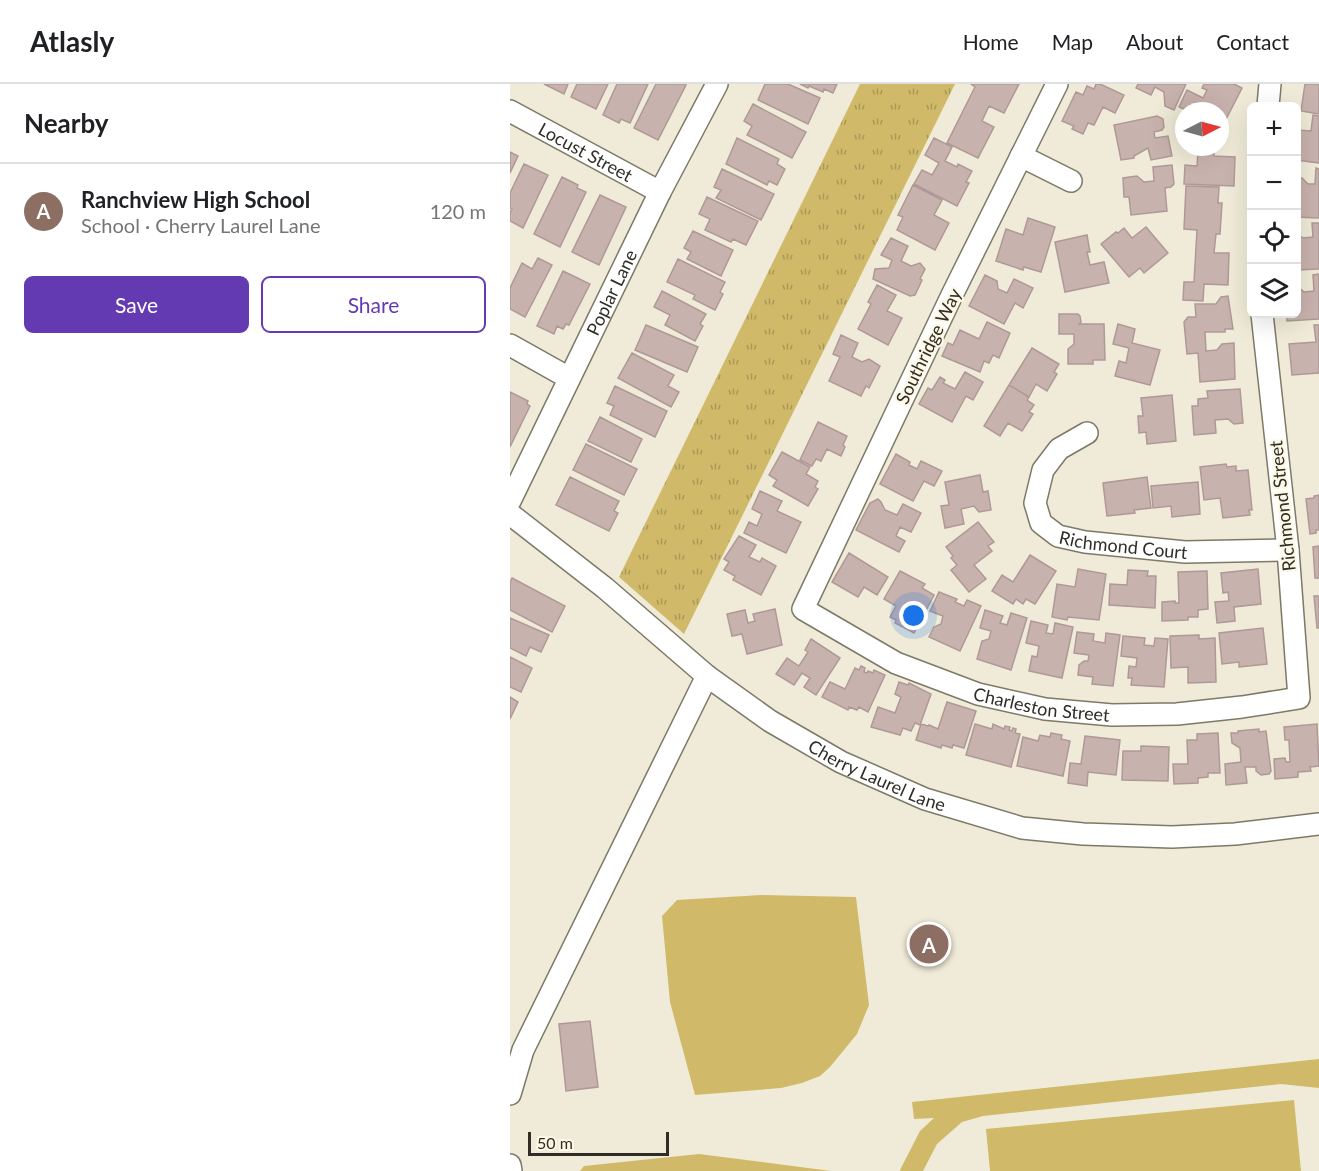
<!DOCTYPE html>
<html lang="en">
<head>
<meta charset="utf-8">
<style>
  :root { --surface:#fff; --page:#f2f2f2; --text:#202124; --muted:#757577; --line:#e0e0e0; --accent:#643ab2 }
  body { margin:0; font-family:Lato,sans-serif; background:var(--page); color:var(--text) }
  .controls { position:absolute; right:18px; top:18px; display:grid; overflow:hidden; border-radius:9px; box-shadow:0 6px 24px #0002 }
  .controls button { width:54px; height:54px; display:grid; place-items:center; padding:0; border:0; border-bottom:2px solid var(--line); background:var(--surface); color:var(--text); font:30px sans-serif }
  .compass { position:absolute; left:665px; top:18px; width:54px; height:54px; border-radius:50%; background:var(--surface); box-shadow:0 6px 24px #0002; rotate:84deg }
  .scale { position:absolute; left:18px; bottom:15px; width:141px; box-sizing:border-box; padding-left:6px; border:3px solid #2f2d26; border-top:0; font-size:16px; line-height:21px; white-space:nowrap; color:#2f2d26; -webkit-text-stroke:4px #fdf8e5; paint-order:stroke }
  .you { position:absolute; left:404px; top:532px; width:21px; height:21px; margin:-15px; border:4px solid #fff; border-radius:50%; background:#1a73e8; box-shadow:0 0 0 9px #1a73e833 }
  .badge { display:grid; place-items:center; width:39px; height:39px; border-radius:50%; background:var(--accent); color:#fff; font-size:20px; font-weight:700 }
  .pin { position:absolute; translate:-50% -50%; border:3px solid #fff; box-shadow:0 2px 6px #0006 }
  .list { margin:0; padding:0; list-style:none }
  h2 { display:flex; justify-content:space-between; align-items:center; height:78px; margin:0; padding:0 24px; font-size:26px }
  h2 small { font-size:20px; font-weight:400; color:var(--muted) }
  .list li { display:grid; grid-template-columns:39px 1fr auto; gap:18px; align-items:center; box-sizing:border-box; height:96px; padding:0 24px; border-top:2px solid var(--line) }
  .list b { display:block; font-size:22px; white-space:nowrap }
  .list p { margin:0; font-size:20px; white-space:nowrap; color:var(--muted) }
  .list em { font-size:20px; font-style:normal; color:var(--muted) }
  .actions { display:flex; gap:12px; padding:18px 24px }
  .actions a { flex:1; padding:14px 0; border:2px solid var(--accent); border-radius:9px; text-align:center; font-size:21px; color:var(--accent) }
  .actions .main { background:var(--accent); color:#fff }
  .icon { flex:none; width:33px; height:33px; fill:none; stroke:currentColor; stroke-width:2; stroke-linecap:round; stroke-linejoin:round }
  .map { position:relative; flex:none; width:809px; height:1087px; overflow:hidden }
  header { display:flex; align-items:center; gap:36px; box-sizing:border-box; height:84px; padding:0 30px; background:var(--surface); border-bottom:2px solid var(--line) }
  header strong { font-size:28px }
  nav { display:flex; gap:33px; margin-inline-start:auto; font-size:21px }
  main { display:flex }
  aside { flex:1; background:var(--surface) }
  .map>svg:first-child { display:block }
  .grass { fill:url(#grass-tufts) }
  .park { fill:#d0ba69 }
  .building { fill:#c8b2ae; stroke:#af9996; stroke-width:1.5 }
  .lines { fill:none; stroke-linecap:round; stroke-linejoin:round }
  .minor-casing { stroke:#7d7967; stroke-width:24 }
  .minor { stroke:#fff; stroke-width:21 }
  .labels { text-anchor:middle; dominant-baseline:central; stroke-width:4.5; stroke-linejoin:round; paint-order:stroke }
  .street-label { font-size:18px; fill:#2f2d26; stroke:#fdf8e5 }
</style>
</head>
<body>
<header>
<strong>Atlasly</strong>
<nav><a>Home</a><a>Map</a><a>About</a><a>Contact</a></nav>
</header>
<main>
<aside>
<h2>Nearby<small></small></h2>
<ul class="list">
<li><span class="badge" style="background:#8d6e63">A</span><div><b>Ranchview High School</b><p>School · Cherry Laurel Lane</p></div><em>120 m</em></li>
</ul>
<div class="actions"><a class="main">Save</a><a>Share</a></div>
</aside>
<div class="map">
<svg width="809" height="1087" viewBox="0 0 809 1087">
  <defs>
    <pattern id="grass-tufts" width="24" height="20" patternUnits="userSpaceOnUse" patternTransform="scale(1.5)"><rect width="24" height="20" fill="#d0ba69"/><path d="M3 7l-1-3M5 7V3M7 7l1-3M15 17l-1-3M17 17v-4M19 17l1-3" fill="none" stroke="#a99856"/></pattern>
  </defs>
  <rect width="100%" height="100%" fill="#f0ebd8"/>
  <path class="grass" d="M350 0H445L174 550 109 493Z"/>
  <path class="park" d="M251 811 346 813 359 921 347 950 320 983 310 992 292 999 271 1004 185 1011 160 918 152 832 167 816Z
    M809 975V1004L771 1000 473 1032 452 1038 427 1060 413 1087H390L391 1084 410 1047 424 1034 404 1035 402 1018Z
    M784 1016 791 1087H480L476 1045Z
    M189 1070 321 1087H70L74 1082Z"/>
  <path class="building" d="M34 0H58L54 10Z
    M67 0H98L86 25 61 13Z
    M107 0H138L120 39 111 35 109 39 93 31Z
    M146 0H174L176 1 148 56 124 44Z
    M255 0H278L310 14 298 40 248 16Z
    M290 0H327L323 9 314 5 313 8 299 2 298 4Z
    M461 0H509L494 29 479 22 472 37 484 43 468 74 437 59 465 3Z
    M586 0H590L614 11 605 29 593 23 584 41 578 39 573 50 562 45 564 42 552 37 566 8 573 11 577 2 584 5Z
    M628 0H676L664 26 655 22 654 8 645 3 641 11 626 4Z
    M694 0H724L732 4 710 47V27H694L690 25 689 27H678L669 23 677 6 693 14 697 6 692 4Z
    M795 0H809V30L791 27Z
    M243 20 296 48 282 74 237 51 242 42 234 37Z
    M803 31 809 32V79L786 76 787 46 801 47Z
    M647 32 653 35 654 43 652 46 644 48 645 54 658 52 662 72 641 76 638 64 624 72V74L611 76 604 41Z
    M227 54 269 75 267 80 275 85 267 101 259 97 257 101 216 80Z
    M424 54 442 63 435 77 447 83 448 80 462 87 456 98 459 99 447 122 404 100 412 86 422 91 429 79 415 71Z
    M676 63H696V68H704V72L725 73 724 102 674 100 675 81 687 82 688 66H676Z
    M0 68 8 72 0 89Z
    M14 80 38 91 13 144 0 137V129L2 125 0 124V109Z
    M662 81 664 100 661 103 655 104 657 127 621 131 619 113H614L613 94 627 92 634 98 644 97 643 83Z
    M806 84 809 85V134L786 133V94H792L798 100H805Z
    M212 85 264 110 251 136 206 114 211 106 204 103Z
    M52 93 68 101 67 104 76 108 50 163 24 150Z
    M403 101 432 116 424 131 439 139 425 166 387 146 393 133 388 131Z
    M676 102 709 103 708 119H712L710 150H706L704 169H719L718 201 694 200 693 217 673 216 674 198H684L687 146 674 145Z
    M90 111 116 123 89 181 62 168Z
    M197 113 248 137 236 161 223 155 221 158 195 146 200 135 189 130Z
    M518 134 545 143 531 188 514 183 513 186 486 177 496 145 513 151Z
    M802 139H809V185L786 186V149L793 154 803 153Z
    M636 143 658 169 634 189 630 184 619 193 591 160 606 148 608 149 614 144 622 154Z
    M183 147 223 166 211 192 177 175 181 168 174 164Z
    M577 151 580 168H577L580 181 594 178 599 199 555 208 545 158Z
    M381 154 398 162 391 177 401 182 410 179 415 185 410 195 412 196 405 211 400 212 363 195 365 185 379 184 382 176 371 171Z
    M28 174 42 181 15 233 0 225V204L12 179 22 185Z
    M168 175 215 198 210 208 213 210 205 226 183 215 185 211 157 198Z
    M53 187 80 200 59 241 56 240 53 245 47 242 44 250 27 242Z
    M809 190V235L777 237V230H786V201L794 208 804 207 803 191Z
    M475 191 487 197 488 205 497 209 504 195 523 204 513 224 505 219 494 240 459 222Z
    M367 201 386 211 377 227 392 234 378 261 348 245 361 220 358 218Z
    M152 207 196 230 190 240 193 242 185 257 155 241 160 231 144 223Z
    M718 212 723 245H715V248H695L696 267 707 266 712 260 724 259 725 295 690 298 688 269 677 270 674 238 678 233H686L685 220H706L711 213Z
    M549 230H568L570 232 571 238 569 240H594L595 276H583V280H558V265L564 260V250H549Z
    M477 238 500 249 489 274 483 271 479 279 474 277 470 288 432 272 438 259 443 261 450 246 469 255Z
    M608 240 625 245 622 259 650 266 640 301 605 292 609 277 616 279 619 264 603 260Z
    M136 241 188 263 177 288 125 266Z
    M804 241H809V289L782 291 779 260 806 258Z
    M331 251 348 259 342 273 352 278 359 275 370 282 359 304 356 302 351 312 319 297 330 273 323 270Z
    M522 264 549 280 544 288 547 290 537 307 526 300 519 313 499 301Z
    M122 269 164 291 158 302 169 308 161 323 108 294Z
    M455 288 473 298 463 316 456 312 442 338 409 320 418 304 422 306 430 293 435 296 433 299 445 305Z
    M499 301 519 313 517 316 524 321 519 328 523 330 512 347 498 339 490 352 474 342Z
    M105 302 157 327 145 353 100 331 104 322 97 319Z
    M730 305 733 339 724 340 718 335 705 336 706 349 684 351 682 322H688V315L698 314 697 307Z
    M0 308 18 317 17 320 20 322 0 363Z
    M662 311 666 357 637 360 636 348 629 349 628 332H633L631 314Z
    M90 333 132 355 121 378 78 357Z
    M308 338 337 352 333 361 335 363 331 372 317 365 311 377 306 375 302 382 290 376Z
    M76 360 127 385 114 411 63 386Z
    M272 368 300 383 296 390 308 397 305 403 308 405 298 422 263 402 267 396 259 391Z
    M386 370 400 378 399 381 407 385 411 377 432 387 424 402 414 397 403 417 370 400Z
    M716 380 717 383 726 382V387L738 386 742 426H739L740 431 713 434 710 414 694 416 690 383Z
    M470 391 473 408 478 407 481 426 469 428 464 422 451 425 454 440 435 444 431 422 439 421 435 398Z
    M60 393 109 417 104 427 108 429 99 447 46 421Z
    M637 393 641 424 624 426 625 429 597 432 593 399Z
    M688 398 690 430 662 433 661 422 643 424 641 402Z
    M250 407 272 417 267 427 291 438 276 469 234 449 239 438 247 442 252 430 242 425Z
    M809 411V446H806V449L800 450 796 415 804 414V412Z
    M368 415 371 418 375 426 387 431 393 420 411 429 401 448 390 443 386 452 395 457 389 468 346 446 360 419Z
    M468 438 484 458 478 462 482 467 464 481 476 495 459 508 441 486 447 481 441 474 443 472 436 463Z
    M229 452 246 461 239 473 250 478 252 474 266 482 251 511 223 496 225 492 214 486 219 478 214 475Z
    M809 462V494H805L803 463Z
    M339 469 378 493 367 511 354 503 348 513 322 498Z
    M520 471 546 487 525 520 516 515 513 520 506 515 503 520 482 507 492 491 503 498Z
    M568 485 596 490 589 536 558 533 557 536 542 533 547 500 565 503Z
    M748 485 751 520 724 523 725 537 707 539 705 518 719 517 718 508 713 509 711 489Z
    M618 486 638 487 637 492H646L645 524 599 521 600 500 617 501Z
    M390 487 415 500 412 504 424 511 404 549 385 539 386 536 380 533 386 522 374 515Z
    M697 487 698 525 688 526V533H678V536L652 537V518L665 517V519H669L668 488Z
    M2 494 55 522 42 548 0 526V499Z
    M429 508 447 515 445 518 454 522 457 516 471 522 450 567 419 553 424 543 431 540 433 532 420 527Z
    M804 512H809V544H807Z
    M265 525 272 561 237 570 232 550 222 552 217 530 235 526 238 539 245 537 243 530Z
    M475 526 493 532 490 539 497 541 501 529 517 534 501 586 467 575 472 557 479 555 481 547 470 544Z
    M0 534 39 551 31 568 20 563 16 572 0 564Z
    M521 537 538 541 536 549 543 550 545 539 563 543 552 594 519 587 522 572 527 573 529 562 516 559Z
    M753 544 757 580 729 583V578L712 580 709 549Z
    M567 548 584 550 583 557 595 559 596 549 610 551 603 602 582 600 583 593 568 591 569 581 574 577H578L579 571 564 569Z
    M689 551V555L705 554 706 598 678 599V583L661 584 660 552Z
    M613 552 635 554 634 561 644 562 645 554 658 555 654 603 621 601 622 594H618L619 582 626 583 627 574 611 572Z
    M301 555 330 574 306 611 294 603 300 594 292 589 284 601 266 590 277 574 289 582 298 568 295 566Z
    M0 573 22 584 11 608 0 603Z
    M351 582 355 584 354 588 357 589 358 587 363 589 364 586 375 591 358 628 349 623 347 626 339 623 338 626 312 613 320 598 335 605 345 584 349 586Z
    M389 598 398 601 399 599 421 610 410 641 405 639 401 647 393 644 390 651 361 643 368 623 385 629 391 613 385 610Z
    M0 613 8 618 0 635Z
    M437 618 466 627 454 664 443 661 442 664 432 661 431 664 406 656 411 640 418 642 419 641 428 645Z
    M465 640 482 645 483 640 494 645 495 642 500 643 499 646 502 647 503 644 506 645 505 649 510 650 501 683 456 671Z
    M807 640 809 682 800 683 801 687 788 688V693L765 695 764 675 775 674 776 678H780L779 656H775L774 643Z
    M749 645V648L756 647 761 687 759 690 751 691 746 687V683H735L737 699 716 701 715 680 731 678 730 664 722 659 721 649H728V647Z
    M541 649 552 651 551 655 560 657 553 692 507 682 513 653 528 657 530 651 540 653Z
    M708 649 710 689H698V693L688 694V699L664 700 663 680H678L677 656H687V650Z
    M575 652 610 656 606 691 578 688 577 702 558 699 560 679 571 680Z
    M631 662 659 663 658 697 612 696 613 667H631Z
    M80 937 88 1003 56 1007 49 940Z"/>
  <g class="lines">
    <g class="minor-casing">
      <g id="minor">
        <path id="s1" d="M547 0 442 211 293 525 386 579 468 610 535 625 602 631 667 630 732 623 789 614 778 466 752 230"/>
        <path d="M758 22 760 0"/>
        <path id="s2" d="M0 27 150 108"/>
        <path d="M511 72 561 97"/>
        <path d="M0 261 59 294"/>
        <path id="s3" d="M577 349 549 365 533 386 525 419 531 439 548 452 575 458 675 468 778 466"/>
        <path id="s4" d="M0 417 150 108 207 0"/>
        <path id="s5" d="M0 430 95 504 197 592 260 637 331 678 415 715 512 744 573 750 662 753 725 750 809 740"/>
        <path d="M0 1010 13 966 197 592"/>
        <path d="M0 1081 1 1087"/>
      </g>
    </g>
    <use href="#minor" class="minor"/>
  </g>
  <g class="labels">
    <g class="street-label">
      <text stroke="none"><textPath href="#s2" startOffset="86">Locust Street</textPath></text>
      <text stroke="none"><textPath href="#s4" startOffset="232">Poplar Lane</textPath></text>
      <text transform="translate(418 262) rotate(-64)">Southridge Way</text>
      <text transform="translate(772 422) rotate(-96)">Richmond Street</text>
      <text stroke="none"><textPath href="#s3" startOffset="201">Richmond Court</textPath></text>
      <text stroke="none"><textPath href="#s1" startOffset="843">Charleston Street</textPath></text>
      <text stroke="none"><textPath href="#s5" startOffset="453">Cherry Laurel Lane</textPath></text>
    </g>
  </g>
</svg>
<div class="controls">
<button>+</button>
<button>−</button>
<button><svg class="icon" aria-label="locate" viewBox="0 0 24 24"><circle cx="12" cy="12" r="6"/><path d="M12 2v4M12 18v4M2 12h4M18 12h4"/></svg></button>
<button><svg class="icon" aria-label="layers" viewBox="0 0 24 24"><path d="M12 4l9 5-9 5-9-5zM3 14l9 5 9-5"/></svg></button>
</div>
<svg class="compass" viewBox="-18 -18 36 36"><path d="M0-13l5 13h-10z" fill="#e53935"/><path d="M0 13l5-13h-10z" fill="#757577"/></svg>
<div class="scale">50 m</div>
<div class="you"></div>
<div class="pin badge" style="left:419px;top:860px;background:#8d6e63">A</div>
</div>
</main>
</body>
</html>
